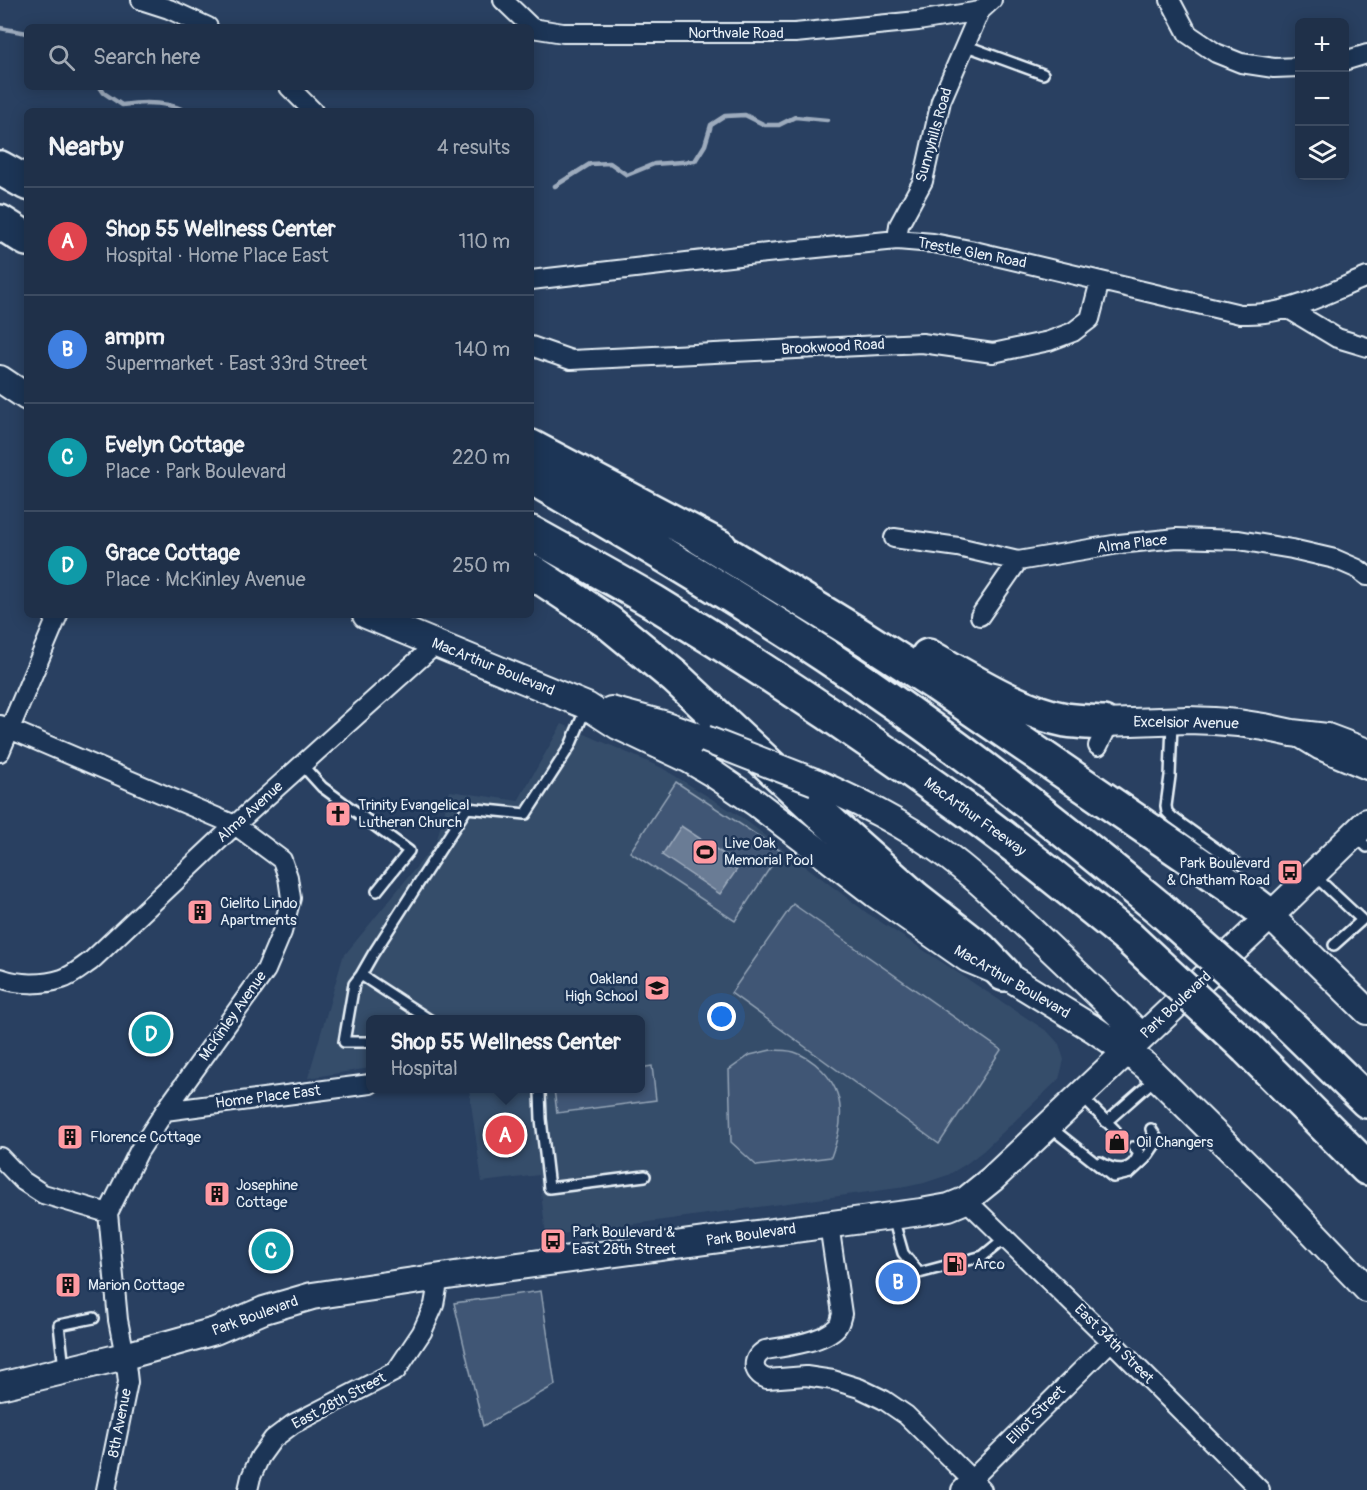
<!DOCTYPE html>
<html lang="en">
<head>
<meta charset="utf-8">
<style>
  :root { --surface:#1f3049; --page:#273850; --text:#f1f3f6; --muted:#a1a9b4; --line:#3c4b61; --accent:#8abfa5 }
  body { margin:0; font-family:Pangolin,sans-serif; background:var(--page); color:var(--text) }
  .controls { position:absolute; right:18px; top:18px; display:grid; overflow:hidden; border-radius:9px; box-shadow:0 3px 15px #0003 }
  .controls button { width:54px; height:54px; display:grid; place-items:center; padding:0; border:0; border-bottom:2px solid var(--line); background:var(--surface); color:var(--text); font:30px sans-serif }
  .you { position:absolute; left:722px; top:1017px; width:21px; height:21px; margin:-15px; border:4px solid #fff; border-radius:50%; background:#1a73e8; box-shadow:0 0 0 9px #1a73e833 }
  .badge { display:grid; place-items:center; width:39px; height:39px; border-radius:50%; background:var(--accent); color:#fff; font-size:20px; font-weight:700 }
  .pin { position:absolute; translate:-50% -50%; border:3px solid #fff; box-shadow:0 2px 6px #0006 }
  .popup { position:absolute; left:366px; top:1015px; width:279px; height:78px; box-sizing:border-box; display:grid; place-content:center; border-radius:9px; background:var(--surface); filter:drop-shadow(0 2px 4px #0005); font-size:20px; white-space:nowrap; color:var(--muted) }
  .popup b { font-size:22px; color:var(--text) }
  .popup::after { content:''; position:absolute; left:50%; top:100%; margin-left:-12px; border:12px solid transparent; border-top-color:var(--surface) }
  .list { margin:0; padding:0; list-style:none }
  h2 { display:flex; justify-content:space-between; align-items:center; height:78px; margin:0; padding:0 24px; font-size:26px }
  h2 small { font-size:20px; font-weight:400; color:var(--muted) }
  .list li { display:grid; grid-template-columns:39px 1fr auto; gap:18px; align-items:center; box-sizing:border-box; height:108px; padding:0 24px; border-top:2px solid var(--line) }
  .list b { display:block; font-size:22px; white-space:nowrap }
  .list p { margin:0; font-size:20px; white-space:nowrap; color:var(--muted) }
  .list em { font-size:20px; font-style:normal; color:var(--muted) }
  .icon { flex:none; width:33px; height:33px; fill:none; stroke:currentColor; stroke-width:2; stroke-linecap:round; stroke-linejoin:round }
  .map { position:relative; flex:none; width:1367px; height:1490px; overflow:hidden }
  .search { position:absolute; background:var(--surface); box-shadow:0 3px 15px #0003; left:24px; top:24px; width:510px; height:66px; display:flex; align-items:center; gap:15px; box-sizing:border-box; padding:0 21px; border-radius:9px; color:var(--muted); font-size:22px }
  .panel { position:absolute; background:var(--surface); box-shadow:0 3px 15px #0003; left:24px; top:108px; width:510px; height:510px; border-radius:9px }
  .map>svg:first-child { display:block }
  .built { fill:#364d6b }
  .green { fill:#415774; stroke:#94a4b6; stroke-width:1.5 }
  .water { fill:#6b7c95; stroke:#9dabbd; stroke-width:1.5 }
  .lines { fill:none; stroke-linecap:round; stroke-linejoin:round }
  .stream { stroke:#9dabbd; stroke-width:4.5 }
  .lane-casing { stroke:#e8f1f8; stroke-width:14 }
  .street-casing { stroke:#e8f1f8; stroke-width:22 }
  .secondary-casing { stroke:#e8f1f8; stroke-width:30 }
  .highway-casing { stroke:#e8f1f8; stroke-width:38 }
  .lane { stroke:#1d3557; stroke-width:9 }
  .street { stroke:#1d3557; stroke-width:18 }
  .secondary { stroke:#1d3557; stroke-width:26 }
  .highway { stroke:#1d3557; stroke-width:33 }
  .secondary-bridge-casing { stroke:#e8f1f8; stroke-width:30; stroke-linecap:butt }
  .highway-bridge-casing { stroke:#e8f1f8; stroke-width:38; stroke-linecap:butt }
  .secondary-bridge { stroke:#1d3557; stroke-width:26 }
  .highway-bridge { stroke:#1d3557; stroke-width:33 }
  .labels { text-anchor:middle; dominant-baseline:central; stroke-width:5; stroke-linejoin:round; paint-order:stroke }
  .street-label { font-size:15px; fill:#e8f1f8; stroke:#1d3557 }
  .poi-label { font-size:15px; fill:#e8f1f8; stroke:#1d3557; text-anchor:start }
</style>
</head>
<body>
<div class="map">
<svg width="1367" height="1490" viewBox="0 0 1367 1490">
  <rect width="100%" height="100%" fill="#294061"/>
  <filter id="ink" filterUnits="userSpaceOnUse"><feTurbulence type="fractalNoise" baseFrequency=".0167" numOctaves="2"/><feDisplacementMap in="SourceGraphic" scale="12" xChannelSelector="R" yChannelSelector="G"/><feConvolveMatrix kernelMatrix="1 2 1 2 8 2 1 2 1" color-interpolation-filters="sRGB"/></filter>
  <g filter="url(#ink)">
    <path class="built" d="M562 724 662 768 741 817 867 913 1048 1032 1059 1044 1064 1060 1059 1079 983 1151 966 1164 948 1175 924 1183 905 1187 546 1236 539 1175 482 1182 469 1089 640 1088V1020H370V1068L308 1078 343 957 436 843 450 791 518 801Z"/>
    <path class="green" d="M676 782 781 851 735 921 630 852Z
      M793 904 1001 1050 939 1144 731 993Z
      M771 1050C778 1050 787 1050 794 1052 804 1055 814 1062 822 1070 847 1095 843 1126 831 1157L757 1166 731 1142 729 1070 750 1055Z
      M652 1066 656 1100 557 1113 554 1089 640 1088V1068Z
      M541 1291 555 1385 483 1426 454 1303Z"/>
    <path class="water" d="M681 826 740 865 720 894 662 855Z"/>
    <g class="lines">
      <path class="stream" d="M0 28 27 33
        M100 87 104 93 122 105C143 102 166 101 186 111
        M555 186 590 164 610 163 627 175 654 164 695 161 705 145 711 125 725 116 745 115 765 125H779L795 117 827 120"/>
      <g class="lane-casing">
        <path id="lane" d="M964 45 1043 74
          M1172 723 1170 776 1166 806 1167 812 1173 818 1236 863
          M302 765 322 787 409 851 377 891
          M1356 836 1367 847
          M1315 876 1362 920 1334 945
          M361 975 354 984 344 1042H370
          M430 1020 361 975 373 954 467 808 526 814 570 746 586 708
          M540 1093 541 1119 549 1188 645 1176
          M1082 1097 1115 1130
          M1106 1122 1155 1079
          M1050 1127 1113 1177 1130 1173 1145 1159 1158 1140 1151 1129
          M1100 1162C1115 1171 1132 1174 1139 1153L1133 1147
          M893 1218 903 1253 919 1273 983 1256 1005 1238
          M64 1368 59 1325 94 1318"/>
      </g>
      <g class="street-casing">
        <path id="street" d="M141 0 169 9 208 27
          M503 0 532 28 563 33H795L918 21 980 11
          M1170 0 1188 34 1216 53 1241 63 1274 68 1300 67
          M1344 61 1367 54
          M289 87 313 111
          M897 240 899 225 923 181 941 101 980 11 992 0
          M531 280 747 255 897 240 933 243 970 250 1240 314C1248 314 1256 314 1264 313 1300 309 1334 290 1367 277
          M1287 308 1337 338 1367 347
          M531 346 571 360 922 343 993 353 1049 341 1073 332 1090 319 1100 281
          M894 538 958 547 1018 561 1119 544 1177 538 1239 540 1292 549 1335 559 1358 569 1367 576
          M980 616 1018 561
          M0 725 235 825 282 860 288 877 291 898 282 932 266 970 165 1111 139 1151 108 1213 118 1320 125 1356 128 1382 106 1490
          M1296 736 1319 750 1367 770
          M1098 746 1104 734 1103 723
          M0 752 58 615
          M0 978C19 985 43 985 62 979 72 976 82 967 91 961L235 825 436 644
          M165 1111 370 1084
          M0 1157 23 1181 43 1194 108 1213
          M966 1200 1111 1341 1260 1490
          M829 1224 842 1314C841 1317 840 1324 837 1327 824 1342 784 1347 765 1350 751 1358 751 1373 767 1379L806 1376 833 1380 859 1388 884 1400 906 1415 982 1490
          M248 1490 251 1477 260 1457 273 1439 293 1424 396 1371 422 1332 434 1305 439 1277
          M961 1490 1111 1341"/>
      </g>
      <g class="secondary-casing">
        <path id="secondary" d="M0 379 27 397
          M366 615 587 706 618 726 690 760 712 773 756 803 875 894 968 959 1004 974 1095 1030 1126 1051 1146 1066 1284 1202 1367 1289
          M611 710 663 724 705 739
          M1103 723 1188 720 1214 721 1238 723 1264 727 1292 733 1327 737 1367 752
          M815 782C859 802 903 823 942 852 974 875 1002 903 1031 930 1068 965 1106 1001 1142 1037
          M1270 916 1367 1011
          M0 1386 125 1356 215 1331 264 1310 312 1296 482 1271 921 1212 949 1207 966 1200 992 1179 1270 916 1367 822"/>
      </g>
      <g class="highway-casing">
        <path id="highway" d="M0 168 27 183
          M0 222 27 239
          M531 447 720 547
          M531 477C631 535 730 593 826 656 942 733 1052 819 1159 908
          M531 533C572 556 613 578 654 602 761 667 866 737 968 811 1023 851 1075 894 1128 937
          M701 538 858 634 936 684 1231 886 1270 916
          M531 571 608 622 675 677 833 825 915 898 980 949 1004 974
          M928 656C971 680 1018 711 1066 720 1079 722 1091 722 1103 723
          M1280 1016 1367 1101
          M1247 1048 1367 1168"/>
      </g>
      <use href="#lane" class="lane"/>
      <use href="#street" class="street"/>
      <use href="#secondary" class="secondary"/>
      <use href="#highway" class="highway"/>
      <g class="secondary-bridge-casing">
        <path id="secondary-bridge" d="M705 739 815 782"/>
      </g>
      <g class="highway-bridge-casing">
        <path id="highway-bridge" d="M1159 908 1280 1016
          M1128 937 1247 1048"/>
      </g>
      <use href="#secondary-bridge" class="secondary-bridge"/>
      <use href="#highway-bridge" class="highway-bridge"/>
    </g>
  </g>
  <defs>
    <g id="church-square" transform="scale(1.35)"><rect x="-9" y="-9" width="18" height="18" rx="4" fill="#ff9aa2" stroke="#1d3557"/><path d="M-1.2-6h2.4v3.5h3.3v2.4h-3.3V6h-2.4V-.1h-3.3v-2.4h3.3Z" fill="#111"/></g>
    <g id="stadium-square" transform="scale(1.35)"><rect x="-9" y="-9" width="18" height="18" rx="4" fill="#ff9aa2" stroke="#1d3557"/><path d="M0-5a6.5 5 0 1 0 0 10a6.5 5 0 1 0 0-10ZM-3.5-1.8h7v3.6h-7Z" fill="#111"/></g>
    <g id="bus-square" transform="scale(1.35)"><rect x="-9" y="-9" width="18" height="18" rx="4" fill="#ff9aa2" stroke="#1d3557"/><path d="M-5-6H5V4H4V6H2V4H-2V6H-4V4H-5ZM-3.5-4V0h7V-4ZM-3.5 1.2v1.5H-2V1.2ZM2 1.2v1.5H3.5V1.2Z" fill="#111"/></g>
    <g id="building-square" transform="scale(1.35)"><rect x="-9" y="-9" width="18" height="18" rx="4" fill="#ff9aa2" stroke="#1d3557"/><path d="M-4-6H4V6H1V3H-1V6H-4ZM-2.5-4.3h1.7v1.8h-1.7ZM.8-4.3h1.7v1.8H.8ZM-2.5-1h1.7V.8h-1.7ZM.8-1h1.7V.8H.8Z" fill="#111"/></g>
    <g id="school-square" transform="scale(1.35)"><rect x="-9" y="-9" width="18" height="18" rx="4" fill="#ff9aa2" stroke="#1d3557"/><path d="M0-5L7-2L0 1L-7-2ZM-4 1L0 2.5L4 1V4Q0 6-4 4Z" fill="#111"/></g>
    <g id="shop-square" transform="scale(1.35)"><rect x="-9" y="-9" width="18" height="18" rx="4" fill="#ff9aa2" stroke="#1d3557"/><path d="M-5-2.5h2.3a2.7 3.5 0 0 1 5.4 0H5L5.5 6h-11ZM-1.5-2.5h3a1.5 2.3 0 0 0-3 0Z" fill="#111"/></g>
    <g id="fuel-square" transform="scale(1.35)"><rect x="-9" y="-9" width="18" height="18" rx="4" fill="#ff9aa2" stroke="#1d3557"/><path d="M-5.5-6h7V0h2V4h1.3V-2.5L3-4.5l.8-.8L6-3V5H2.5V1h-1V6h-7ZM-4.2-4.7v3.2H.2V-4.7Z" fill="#111"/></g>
  </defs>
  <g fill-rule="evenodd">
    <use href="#church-square" x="338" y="814"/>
    <use href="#stadium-square" x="705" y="852"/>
    <use href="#bus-square" x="1290" y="872"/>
    <use href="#building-square" x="200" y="912"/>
    <use href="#school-square" x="657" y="988"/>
    <use href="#building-square" x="70" y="1137"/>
    <use href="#shop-square" x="1117" y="1142"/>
    <use href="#building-square" x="217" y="1194"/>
    <use href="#bus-square" x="553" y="1241"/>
    <use href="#fuel-square" x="955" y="1264"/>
    <use href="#building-square" x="68" y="1285"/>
  </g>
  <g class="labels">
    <g class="street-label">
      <text x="736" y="33">Northvale Road</text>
      <text transform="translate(934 135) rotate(-74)">Sunnyhills Road</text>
      <text transform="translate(972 253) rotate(11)">Trestle Glen Road</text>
      <text transform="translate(833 347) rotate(-3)">Brookwood Road</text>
      <text transform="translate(1132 544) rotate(-7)">Alma Place</text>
      <text transform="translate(493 667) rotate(22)">MacArthur Boulevard</text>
      <text transform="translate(1186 723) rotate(1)">Excelsior Avenue</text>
      <text transform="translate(250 812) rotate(-42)">Alma Avenue</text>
      <text transform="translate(975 817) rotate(36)">MacArthur Freeway</text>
      <text transform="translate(1012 982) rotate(30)">MacArthur Boulevard</text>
      <text transform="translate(1176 1005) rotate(-43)">Park Boulevard</text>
      <text transform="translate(233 1016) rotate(-55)">McKinley Avenue</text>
      <text transform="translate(268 1097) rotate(-7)">Home Place East</text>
      <text transform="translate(751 1235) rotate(-8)">Park Boulevard</text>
      <text transform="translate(255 1316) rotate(-20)">Park Boulevard</text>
      <text transform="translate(1114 1344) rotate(45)">East 34th Street</text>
      <text transform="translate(339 1401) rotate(-28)">East 28th Street</text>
      <text transform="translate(1036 1415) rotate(-45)">Elliot Street</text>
      <text transform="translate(120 1423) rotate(-79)">8th Avenue</text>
    </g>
    <g class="poi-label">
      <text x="358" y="805">Trinity Evangelical<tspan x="358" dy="17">Lutheran Church</tspan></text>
      <text x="724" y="843">Live Oak<tspan x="724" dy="17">Memorial Pool</tspan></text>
      <text x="1270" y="863" text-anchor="end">Park Boulevard<tspan x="1270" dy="17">&amp; Chatham Road</tspan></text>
      <text x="220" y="903">Cielito Lindo<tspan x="220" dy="17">Apartments</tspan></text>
      <text x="638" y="979" text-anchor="end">Oakland<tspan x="638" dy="17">High School</tspan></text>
      <text x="90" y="1137">Florence Cottage</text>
      <text x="1136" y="1142">Oil Changers</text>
      <text x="236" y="1185">Josephine<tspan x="236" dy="17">Cottage</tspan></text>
      <text x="572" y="1232">Park Boulevard &amp;<tspan x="572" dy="17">East 28th Street</tspan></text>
      <text x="974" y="1264">Arco</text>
      <text x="88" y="1285">Marion Cottage</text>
    </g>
  </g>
</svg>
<div class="controls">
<button>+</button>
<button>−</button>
<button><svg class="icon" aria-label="layers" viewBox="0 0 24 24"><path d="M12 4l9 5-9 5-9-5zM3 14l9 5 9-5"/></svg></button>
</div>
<div class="you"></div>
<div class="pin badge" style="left:505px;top:1135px;background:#e0444e">A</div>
<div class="popup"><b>Shop 55 Wellness Center</b>Hospital</div>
<div class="pin badge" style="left:898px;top:1282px;background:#3f7fe0">B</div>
<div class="pin badge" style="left:271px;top:1251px;background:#0f9aa8">C</div>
<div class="pin badge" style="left:151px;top:1034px;background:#0f9aa8">D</div>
<div class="search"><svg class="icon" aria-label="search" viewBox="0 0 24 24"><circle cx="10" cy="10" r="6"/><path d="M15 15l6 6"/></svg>Search here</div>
<section class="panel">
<h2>Nearby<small>4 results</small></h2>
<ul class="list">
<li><span class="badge" style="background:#e0444e">A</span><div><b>Shop 55 Wellness Center</b><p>Hospital · Home Place East</p></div><em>110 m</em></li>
<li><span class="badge" style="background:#3f7fe0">B</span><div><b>ampm</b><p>Supermarket · East 33rd Street</p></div><em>140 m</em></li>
<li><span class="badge" style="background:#0f9aa8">C</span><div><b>Evelyn Cottage</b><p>Place · Park Boulevard</p></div><em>220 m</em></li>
<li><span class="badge" style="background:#0f9aa8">D</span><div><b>Grace Cottage</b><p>Place · McKinley Avenue</p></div><em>250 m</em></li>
</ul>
</section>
</div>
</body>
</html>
